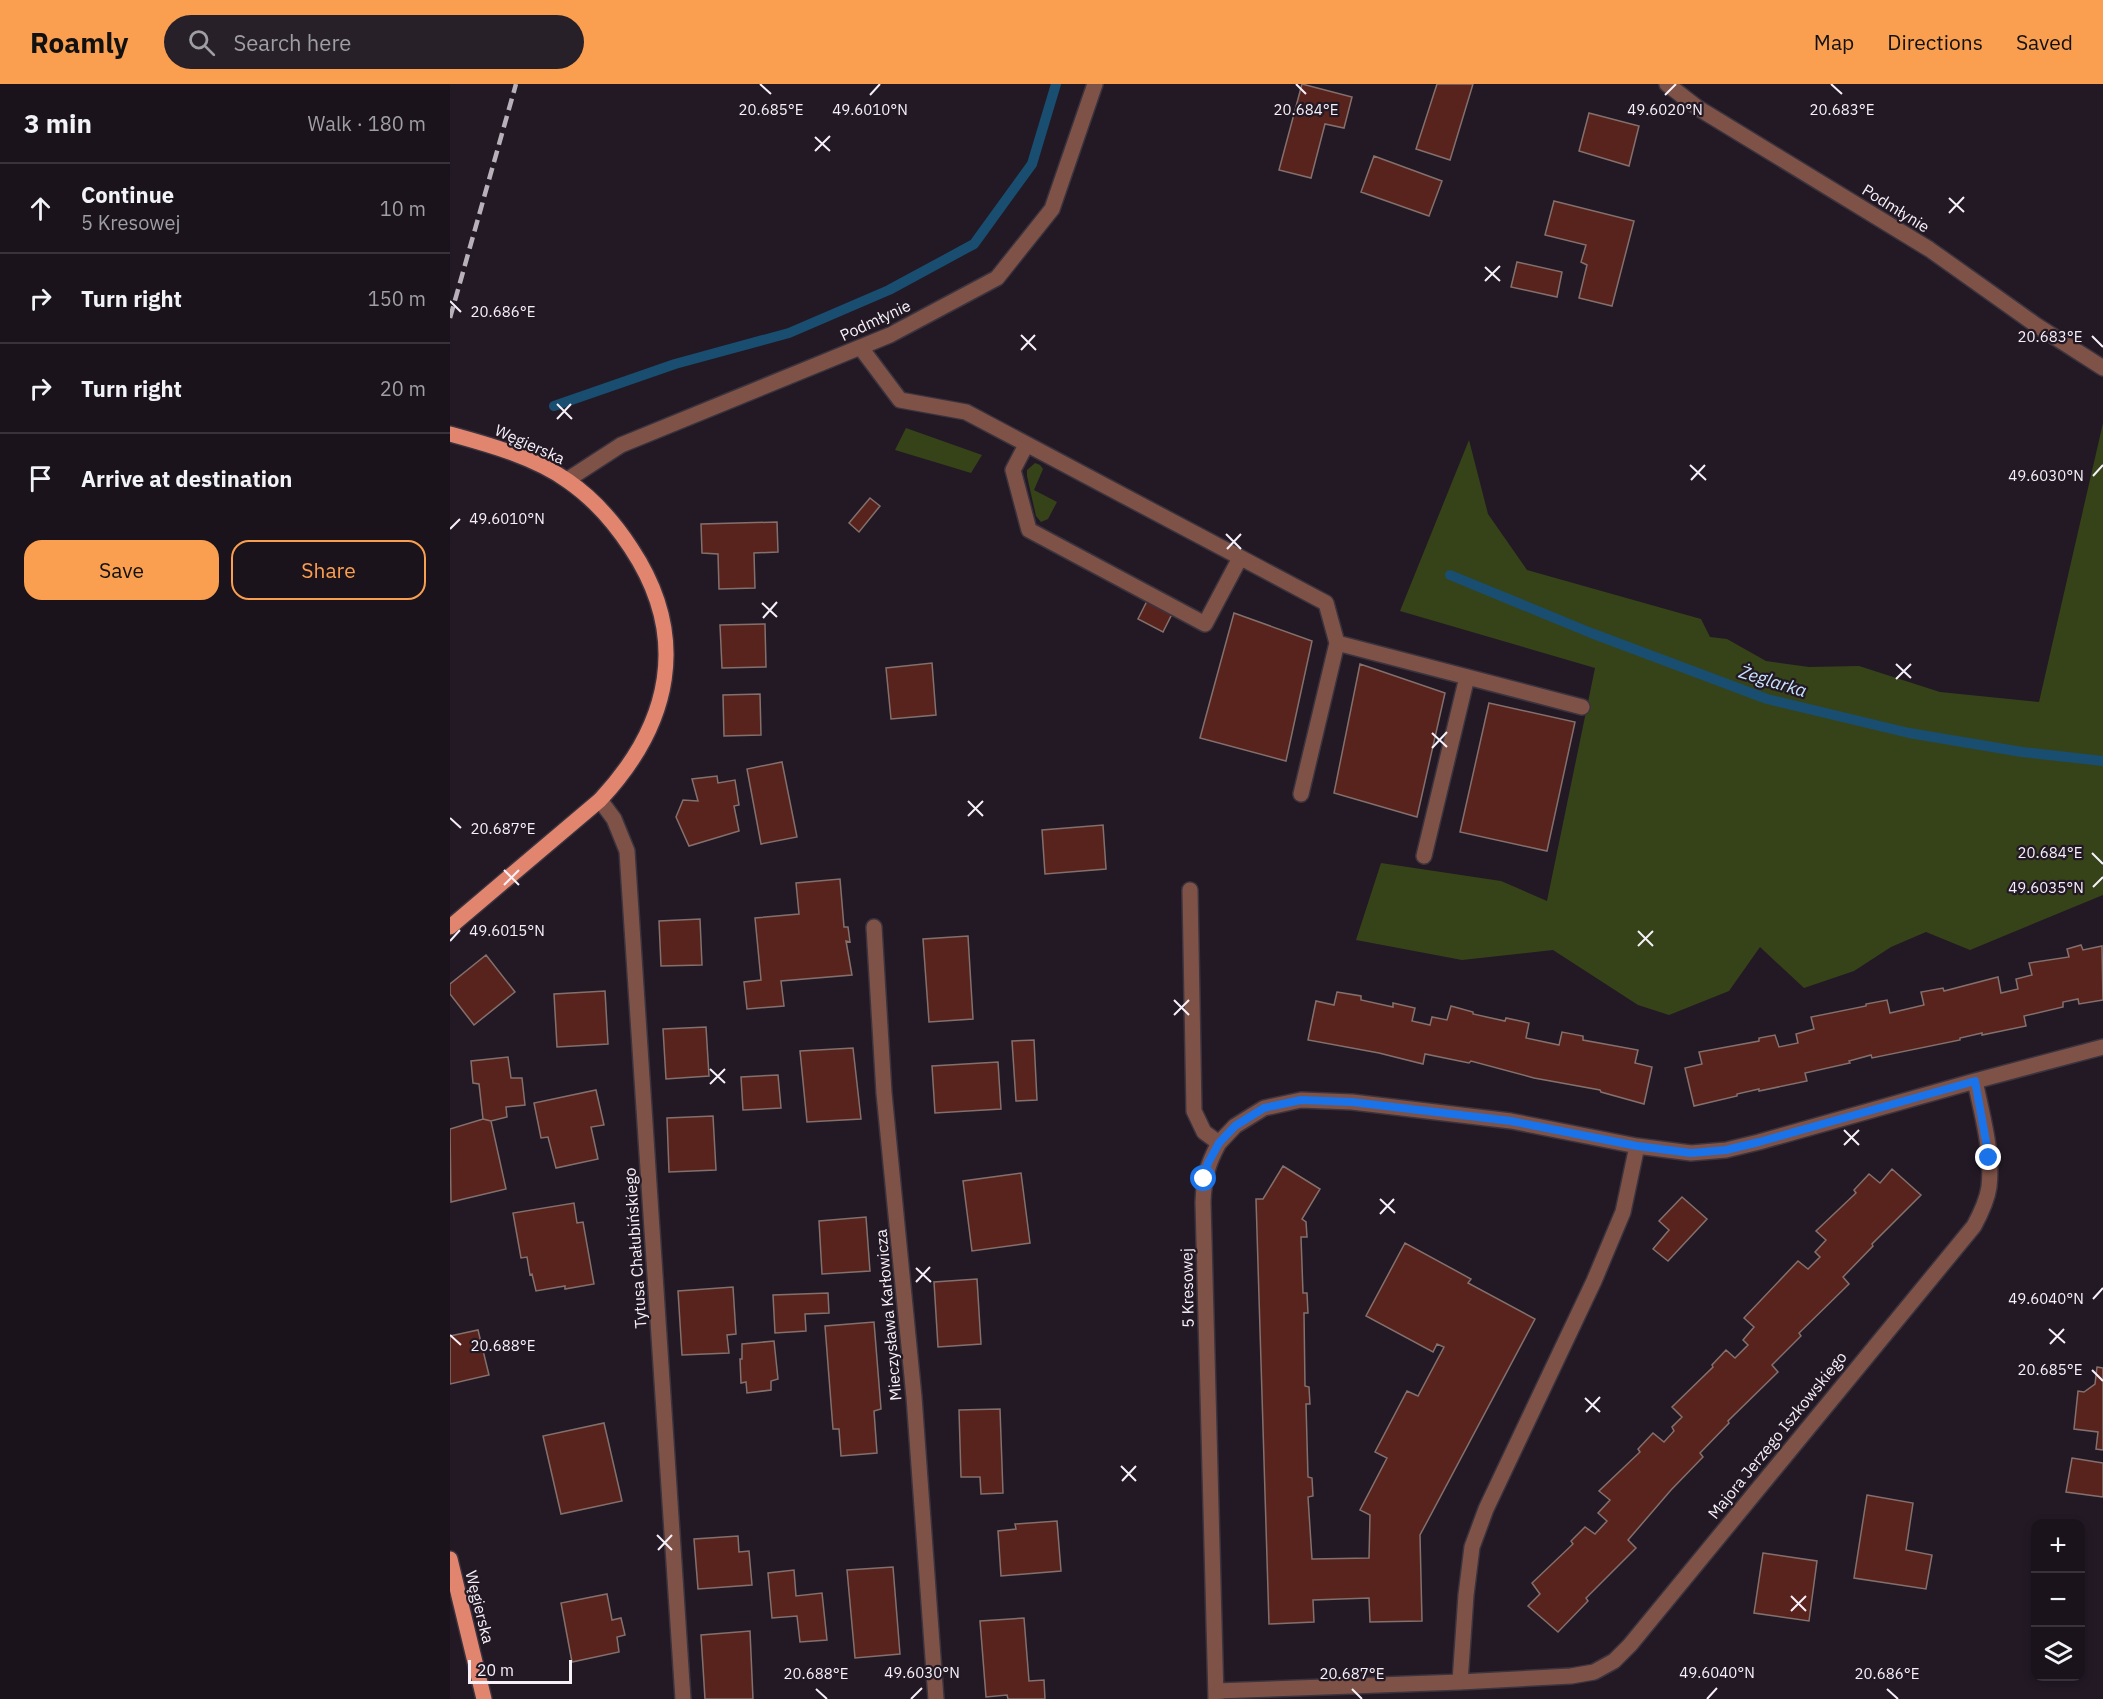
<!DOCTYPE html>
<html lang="en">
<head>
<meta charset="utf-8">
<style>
  :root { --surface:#1a131c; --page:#272029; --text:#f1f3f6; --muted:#9f9ea3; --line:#38323b; --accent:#fa9f4f }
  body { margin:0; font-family:"IBM Plex Sans",sans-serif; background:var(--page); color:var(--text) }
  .controls { position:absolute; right:18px; bottom:18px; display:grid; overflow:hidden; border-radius:12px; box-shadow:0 3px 9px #0003 }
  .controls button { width:54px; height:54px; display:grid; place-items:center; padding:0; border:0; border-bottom:2px solid var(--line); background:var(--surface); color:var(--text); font:30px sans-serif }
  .scale { position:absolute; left:18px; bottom:15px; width:104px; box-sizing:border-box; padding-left:6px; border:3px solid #f6f0f8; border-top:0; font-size:16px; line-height:21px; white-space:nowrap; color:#f6f0f8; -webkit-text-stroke:4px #221925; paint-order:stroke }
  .stop { position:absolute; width:18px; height:18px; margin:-14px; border:4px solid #1a73e8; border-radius:50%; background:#fff }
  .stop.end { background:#1a73e8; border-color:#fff; box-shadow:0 2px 6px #0008 }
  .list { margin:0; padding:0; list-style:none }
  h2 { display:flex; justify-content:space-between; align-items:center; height:78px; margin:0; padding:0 24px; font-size:26px }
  h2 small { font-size:20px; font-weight:400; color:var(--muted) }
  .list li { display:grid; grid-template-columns:39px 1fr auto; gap:18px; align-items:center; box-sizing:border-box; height:90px; padding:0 24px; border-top:2px solid var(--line) }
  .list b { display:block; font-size:22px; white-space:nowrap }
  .list p { margin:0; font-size:20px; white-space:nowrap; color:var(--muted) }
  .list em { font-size:20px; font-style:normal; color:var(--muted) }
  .actions { display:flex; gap:12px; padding:18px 24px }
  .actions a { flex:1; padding:14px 0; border:2px solid var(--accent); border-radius:18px; text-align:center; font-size:21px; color:var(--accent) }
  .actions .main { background:var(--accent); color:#111 }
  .icon { flex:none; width:33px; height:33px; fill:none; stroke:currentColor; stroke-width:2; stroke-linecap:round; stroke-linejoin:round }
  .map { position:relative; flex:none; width:1653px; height:1615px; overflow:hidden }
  header { display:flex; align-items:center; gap:36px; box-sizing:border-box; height:84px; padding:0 30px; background:var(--accent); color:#111 }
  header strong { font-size:28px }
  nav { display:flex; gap:33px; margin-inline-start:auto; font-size:21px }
  .search { width:420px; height:54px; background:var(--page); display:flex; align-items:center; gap:15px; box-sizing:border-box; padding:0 21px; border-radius:33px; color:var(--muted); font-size:22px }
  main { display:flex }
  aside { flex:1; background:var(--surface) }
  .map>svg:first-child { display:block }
  .green { fill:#364319 }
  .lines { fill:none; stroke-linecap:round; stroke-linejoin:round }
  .stream { stroke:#194e71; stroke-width:10 }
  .building { fill:#59231d; stroke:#83706d; stroke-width:1.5 }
  .minor-casing { stroke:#3b333e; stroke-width:18 }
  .major-casing { stroke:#3b333e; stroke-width:18 }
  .minor { stroke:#7f5247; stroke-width:15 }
  .major { stroke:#e2856f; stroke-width:15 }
  .rail { stroke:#b8b1ba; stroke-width:4.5; stroke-dasharray:12 6; stroke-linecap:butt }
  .route { stroke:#1a73e8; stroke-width:8 }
  .ticks { fill:none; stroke:#f6f0f8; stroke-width:2 }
  .labels { text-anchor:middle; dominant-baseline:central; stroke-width:4.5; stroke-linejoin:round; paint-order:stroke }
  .street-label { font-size:16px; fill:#f6f0f8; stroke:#221925 }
  .water-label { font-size:18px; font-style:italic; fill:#c8e5fd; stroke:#221925 }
  .ticks-label { font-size:15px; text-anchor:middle; fill:#f6f0f8; stroke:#221925; stroke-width:4.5; stroke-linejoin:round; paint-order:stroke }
</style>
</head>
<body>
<header>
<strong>Roamly</strong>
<div class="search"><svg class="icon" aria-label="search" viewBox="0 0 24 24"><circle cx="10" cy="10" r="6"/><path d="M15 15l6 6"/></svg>Search here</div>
<nav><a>Map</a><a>Directions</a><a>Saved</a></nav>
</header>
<main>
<aside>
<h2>3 min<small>Walk · 180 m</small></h2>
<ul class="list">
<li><svg class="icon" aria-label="ahead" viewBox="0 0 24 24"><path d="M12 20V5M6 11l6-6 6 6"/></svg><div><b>Continue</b><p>5 Kresowej</p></div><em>10 m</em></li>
<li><svg class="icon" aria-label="right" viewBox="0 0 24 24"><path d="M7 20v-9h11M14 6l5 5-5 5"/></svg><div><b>Turn right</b></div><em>150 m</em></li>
<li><svg class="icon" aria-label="right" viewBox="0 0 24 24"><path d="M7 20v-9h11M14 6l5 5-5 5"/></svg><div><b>Turn right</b></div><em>20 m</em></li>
<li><svg class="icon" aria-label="arrive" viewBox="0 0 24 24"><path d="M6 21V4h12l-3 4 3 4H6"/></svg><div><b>Arrive at destination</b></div></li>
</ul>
<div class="actions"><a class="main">Save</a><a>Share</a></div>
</aside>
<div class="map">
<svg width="1653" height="1615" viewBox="0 0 1653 1615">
  <rect width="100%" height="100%" fill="#221925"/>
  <path class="green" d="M1653 339V811L1520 866 1476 848 1441 863 1404 887 1354 904 1310 863 1279 907 1219 931 1188 921 1103 866 1012 876 906 856 931 779 1051 797 1097 817 1145 584 950 527 1019 356 1038 430 1077 486 1251 535 1260 553 1277 555 1316 577 1359 583 1409 582 1490 608 1589 618Z
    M456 344 532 371 521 389 445 366Z
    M585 379 590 381 593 385 584 406 607 418 598 435 591 438 586 432 577 392V386Z"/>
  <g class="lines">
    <path class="stream" d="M104 322 225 280 339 249 439 206 524 160 582 80 606 0
      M1000 491 1141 549 1317 615 1459 649 1572 668 1653 677"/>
  </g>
  <path class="building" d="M852 0 902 13 894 44 875 40 861 94 829 86Z
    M987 0H1023L1000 76 966 65Z
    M1139 29 1189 42 1179 82 1129 67Z
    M924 72 992 97 979 132 911 108Z
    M1104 117 1184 137 1162 222 1129 214 1137 181 1131 178 1136 161 1095 151Z
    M1067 178 1112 188 1107 213 1061 203Z
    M420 414 430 422 409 448 399 439Z
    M327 438 328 468 304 469 305 504 269 505 268 470 252 469 251 440Z
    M697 517 722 530 713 548 688 535Z
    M784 529 862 557 836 677 750 654Z
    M315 540 316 583 272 584 270 541Z
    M482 579 486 631 441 635 436 584Z
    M910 580 995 609 967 733 884 709Z
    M310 610 311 651 274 652 273 611Z
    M1039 619 1125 638 1097 767 1010 748Z
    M332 678 347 753 311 760 297 685Z
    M267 692 268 699 285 696 289 721 284 722 289 747 239 762 226 733 233 716 248 717 242 695Z
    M653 741 656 785 595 790 592 746Z
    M390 795 394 843H398L400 858 396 857 402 891 331 897 334 922 297 925 294 898 311 896 305 834 349 830 346 799Z
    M250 835 252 881 211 882 209 837Z
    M518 852 523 935 479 938 473 855Z
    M1631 861 1633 866 1652 862 1653 916 1629 920 1628 915 1613 918V923L1574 932 1576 942 1532 951V949L1510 954V956L1422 974 1421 971 1399 977 1400 979 1355 989 1357 997 1309 1007V1005L1287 1010V1012L1244 1022 1235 984 1252 980 1249 968 1309 957V954L1325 951 1329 963 1348 959 1346 950 1364 945 1361 933 1416 922V920L1437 916 1440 929 1474 921 1471 908 1493 904 1494 907 1548 893 1551 909 1568 905 1566 895 1582 891 1579 879 1619 873 1617 865Z
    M36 871 65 908 24 941 0 910V900Z
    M155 907 158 960 107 963 104 910Z
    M887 908 911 912V916L943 923V919L965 924 962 937 980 941 982 933 997 936 1001 922 1023 928V930L1055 937 1056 934 1079 939 1076 954 1109 961 1112 948 1133 952V956L1188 966 1185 979 1202 983 1194 1020 1151 1008 1150 1006 1084 994 1021 977 1019 979 975 970 973 980 929 969 858 956 866 917 884 921Z
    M256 943 259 992 216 995 213 945Z
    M584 956 587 1016 566 1017 562 957Z
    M403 964 411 1035 357 1038 350 967Z
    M58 973 61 994H72L75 1021 56 1023 57 1033 41 1037 33 1035 29 1000 23 999 21 977Z
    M548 978 551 1025 485 1029 482 982Z
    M328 991 331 1024 293 1026 291 993Z
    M146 1006 154 1041 141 1043 148 1075 106 1084 98 1053 91 1054 84 1019Z
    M263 1032 266 1086 219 1088 217 1034Z
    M33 1035 41 1037 56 1105 1 1118 0 1045Z
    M833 1082 870 1105 852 1135 856 1138 857 1153H851L853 1209H857L858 1229H854L855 1302 859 1303 860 1320H856L858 1393 862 1394 863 1412 858 1413 862 1475 919 1474 920 1431 910 1426 937 1374 925 1368 957 1307 968 1312 994 1263 987 1260 983 1268 916 1232 955 1159 1021 1195 1018 1199 1085 1235 970 1451 972 1537 920 1538 919 1514 863 1516 864 1538 819 1540 806 1115H813Z
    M1442 1085 1471 1111 1422 1160 1423 1162 1393 1193 1399 1200 1349 1249 1351 1252 1322 1281 1328 1288 1278 1337 1279 1339 1250 1369 1253 1373 1221 1406 1178 1456 1186 1464 1136 1514 1138 1517 1108 1548 1078 1522 1090 1510 1082 1499 1123 1460 1121 1457 1135 1443 1145 1450 1157 1437 1148 1429 1160 1416 1149 1407 1190 1368 1188 1365 1203 1349 1214 1358 1224 1347 1222 1343 1232 1333 1222 1323 1263 1283 1262 1281 1276 1266 1285 1274 1298 1261 1293 1256 1304 1243 1294 1234 1348 1177 1358 1185 1370 1173 1365 1168 1376 1156 1366 1147 1406 1109 1404 1106 1419 1090 1430 1099Z
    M571 1089 580 1159 522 1167 513 1097Z
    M1232 1113 1257 1135 1218 1177 1203 1165 1219 1146 1209 1137Z
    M124 1119 127 1139 133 1138 144 1200 115 1205V1202L86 1207 82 1190 80 1191 77 1173 71 1174 63 1129Z
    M416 1133 420 1187 372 1190 369 1137Z
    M527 1195 531 1260 488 1263 484 1198Z
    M283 1203 286 1250 277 1251 279 1269 232 1271 228 1207Z
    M378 1209 379 1229 355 1230 356 1247 325 1249 323 1211Z
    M424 1238 431 1325 424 1327 427 1369 391 1372 389 1345H383L375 1242Z
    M28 1246 39 1291 0 1300V1252Z
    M324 1257 328 1295 321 1297V1306L297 1309 296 1298 291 1299 290 1275H292V1260Z
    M1647 1283 1653 1284V1366L1646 1365 1648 1348 1624 1345 1628 1307 1634 1308 1645 1300Z
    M550 1325 553 1409 531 1410 530 1393H511L509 1326Z
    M154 1339 172 1417 111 1430 93 1352Z
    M1622 1374 1653 1379V1413L1616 1408Z
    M1417 1411 1463 1419 1456 1466 1482 1471 1476 1505 1404 1494Z
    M607 1437 611 1487 551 1492 548 1447 566 1445 565 1440Z
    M288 1452 289 1468 299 1467 302 1501 248 1505 244 1455Z
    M1313 1469 1367 1477 1359 1537 1304 1529Z
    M443 1483 450 1570 405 1574 397 1486Z
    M344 1486 346 1512 372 1509 377 1556 350 1558 347 1532 322 1534 318 1489Z
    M157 1510 162 1536 171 1534 175 1551 167 1553 169 1568 122 1578 111 1519Z
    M574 1534 579 1597 594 1596 595 1615H558L557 1611 536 1613 530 1537Z
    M300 1547 303 1615H255L251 1551Z"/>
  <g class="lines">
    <g class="minor-casing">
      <path id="minor" d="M1217 0 1248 24 1479 165 1586 241 1653 284
        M411 264 450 316 516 328 876 519 887 559 1132 623
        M576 361 563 386 579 446 755 540 790 474
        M117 396 171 361 440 251 547 194 602 125 645 0
        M851 710 887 559
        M150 716 164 735 177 767 233 1615
        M974 772 1017 593
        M740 806 744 1027 754 1048 769 1059C757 1081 754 1094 753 1118L766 1615
        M424 843 434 1009 464 1313 486 1615
        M1525 997 1653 963
        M1010 1598 1016 1511 1022 1463 1036 1425 1144 1197 1173 1128 1187 1062
        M766 1607 1010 1598 1121 1592 1144 1588 1164 1577 1180 1561 1524 1142C1531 1129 1537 1117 1539 1103 1543 1068 1532 1031 1525 997L1309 1058 1276 1066 1241 1069 1187 1062 1061 1037 902 1018 851 1016 814 1024 785 1042 769 1059"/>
    </g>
    <g class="major-casing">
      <path id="major" d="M0 350C40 361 84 373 118 397 144 415 164 438 181 464 240 553 221 640 150 716L0 843
        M0 1475 34 1615"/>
    </g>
    <use href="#minor" class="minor"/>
    <use href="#major" class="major"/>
    <path class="rail" d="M0 234 66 0"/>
  </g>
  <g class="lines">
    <path class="route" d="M754 1095 758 1079 769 1059 785 1042 814 1024 851 1016 902 1018 1061 1037 1187 1062 1241 1069 1276 1066 1309 1058 1525 997 1539 1074"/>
  </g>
  <path class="ticks" d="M310 0 321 10M846 0 856 10M1381 0 1392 10M420 11 430 0M1215 11 1226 0M365 53 380 67M365 67 380 52M1499 114 1514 128M1499 129 1514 113M1035 183 1050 197M1035 197 1050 182M0 217 11 228M571 251 586 266M1642 252 1653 263M571 266 585 251M107 320 122 335M107 335 121 320M1240 381 1256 396M1643 392 1653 381M1241 396 1255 381M0 445 10 435M776 450 791 465M777 465 791 450M312 519 327 533M313 534 327 518M1446 580 1461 594M1446 595 1461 580M982 649 997 663M982 664 997 648M518 717 533 732M518 732 533 717M0 734 11 744M1642 769 1653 780M54 786 69 801M54 801 69 786M1643 803 1653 793M1188 847 1203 862M0 857 10 846M1188 862 1203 847M724 916 739 931M724 931 739 916M260 985 275 999M260 1000 275 985M1394 1046 1409 1061M1394 1061 1409 1046M930 1115 945 1129M930 1130 944 1115M466 1184 481 1198M466 1198 480 1183M1643 1215 1653 1204M1599 1245 1615 1259M0 1251 11 1261M1600 1260 1614 1245M1642 1286 1653 1297M1135 1314 1150 1328M1136 1328 1150 1313M671 1382 686 1397M672 1397 686 1382M207 1451 222 1466M208 1466 222 1451M1341 1512 1356 1527M1341 1527 1356 1512M366 1605 377 1615M902 1605 912 1615M1437 1605 1448 1615M461 1615 472 1604M1257 1615 1267 1604"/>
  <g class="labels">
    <g class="street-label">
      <text transform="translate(1446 124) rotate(32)">Podmłynie</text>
      <text transform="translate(425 236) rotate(-25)">Podmłynie</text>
      <text transform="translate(80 360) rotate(24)">Węgierska</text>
      <text transform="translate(185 1164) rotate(-94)">Tytusa Chałubińskiego</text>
      <text transform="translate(737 1204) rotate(-91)">5 Kresowej</text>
      <text transform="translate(438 1231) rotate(-95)">Mieczysława Karłowicza</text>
      <text transform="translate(1327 1351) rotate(-51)">Majora Jerzego Iszkowskiego</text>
      <text transform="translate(30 1523) rotate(76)">Węgierska</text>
    </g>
    <g class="water-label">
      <text transform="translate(1323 597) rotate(17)">Żeglarka</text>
    </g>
  </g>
  <g class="ticks-label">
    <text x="321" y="31">20.685°E</text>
    <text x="856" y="31">20.684°E</text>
    <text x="1392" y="31">20.683°E</text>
    <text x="420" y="31">49.6010°N</text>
    <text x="1215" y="31">49.6020°N</text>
    <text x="53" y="233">20.686°E</text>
    <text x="1600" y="258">20.683°E</text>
    <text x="1596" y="397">49.6030°N</text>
    <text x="57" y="440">49.6010°N</text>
    <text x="53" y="750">20.687°E</text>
    <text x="1600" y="774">20.684°E</text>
    <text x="1596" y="809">49.6035°N</text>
    <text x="57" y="852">49.6015°N</text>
    <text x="1596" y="1220">49.6040°N</text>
    <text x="53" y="1267">20.688°E</text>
    <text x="1600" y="1291">20.685°E</text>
    <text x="472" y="1594">49.6030°N</text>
    <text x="1267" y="1594">49.6040°N</text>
    <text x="366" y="1595">20.688°E</text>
    <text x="902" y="1595">20.687°E</text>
    <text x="1437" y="1595">20.686°E</text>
  </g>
</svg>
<div class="controls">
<button>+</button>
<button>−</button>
<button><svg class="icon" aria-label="layers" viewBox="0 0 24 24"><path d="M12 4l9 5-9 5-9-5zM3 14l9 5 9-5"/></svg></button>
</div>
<div class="scale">20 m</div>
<div class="stop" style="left:754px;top:1095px"></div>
<div class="stop end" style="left:1539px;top:1074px"></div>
</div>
</main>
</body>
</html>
